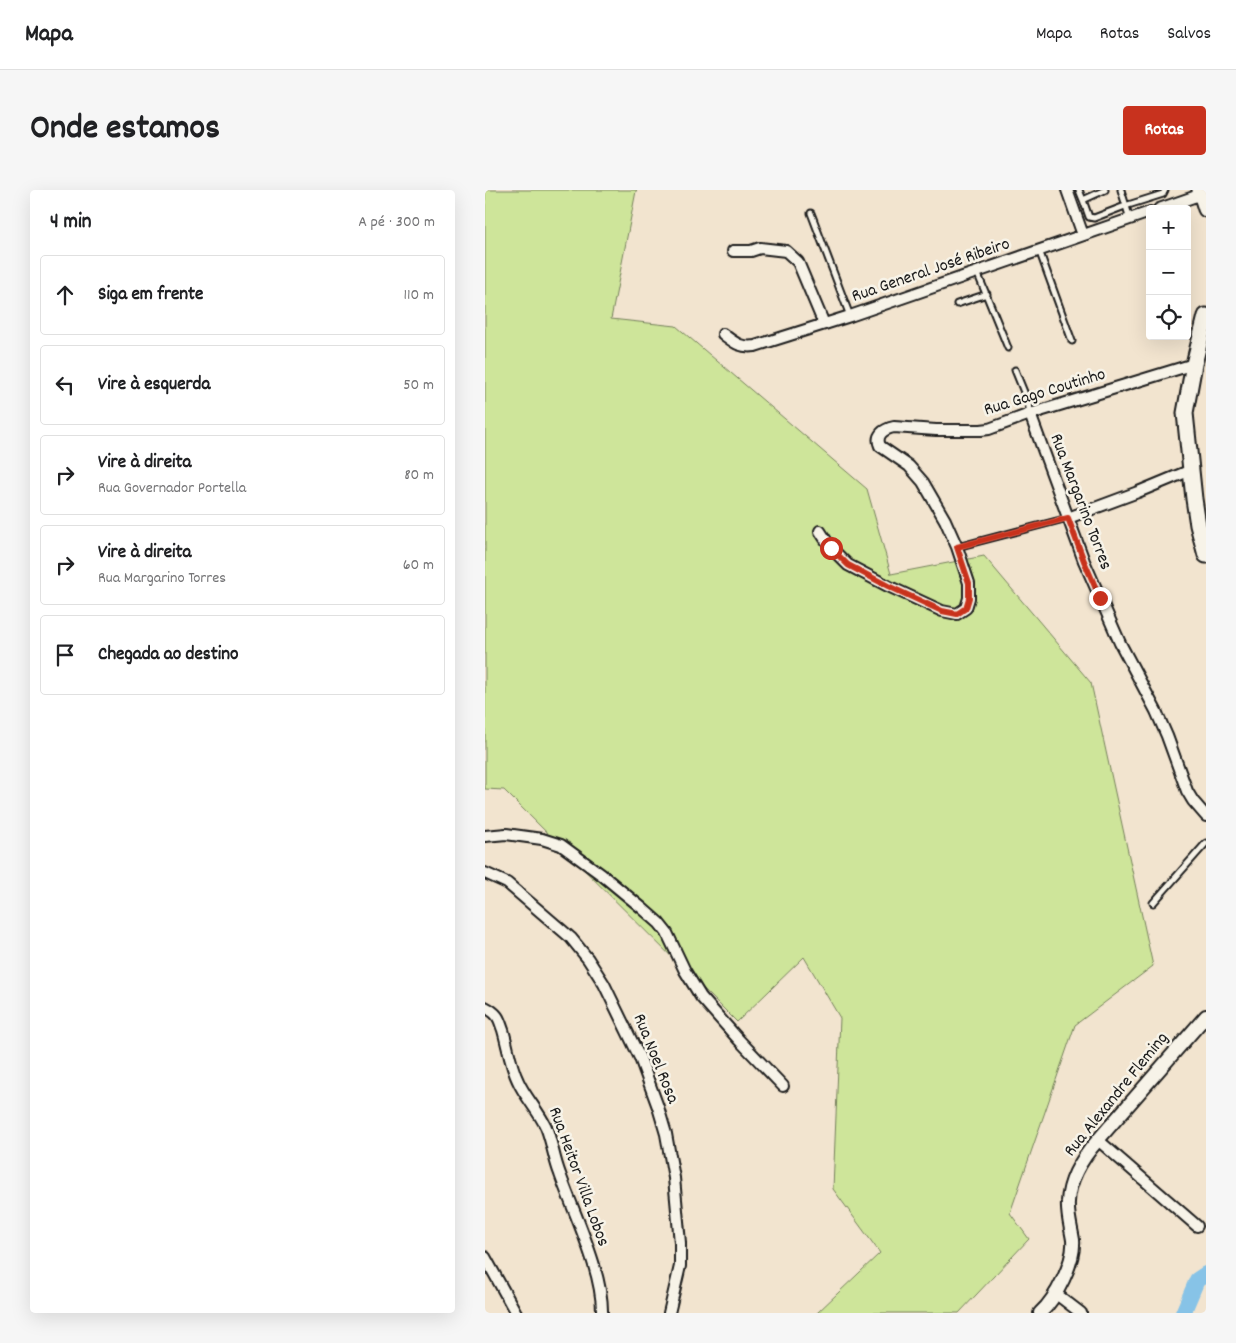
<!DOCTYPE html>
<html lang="pt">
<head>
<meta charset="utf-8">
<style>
  :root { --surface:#fff; --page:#f6f6f6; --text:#202124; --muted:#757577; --line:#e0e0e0; --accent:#c8321e }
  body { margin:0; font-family:Dekko,sans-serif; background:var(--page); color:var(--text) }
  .controls { position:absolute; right:15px; top:15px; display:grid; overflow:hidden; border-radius:5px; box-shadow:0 5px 20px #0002 }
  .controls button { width:45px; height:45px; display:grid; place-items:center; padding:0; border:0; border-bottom:1px solid var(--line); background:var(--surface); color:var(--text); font:25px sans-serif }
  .stop { position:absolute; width:15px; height:15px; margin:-11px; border:4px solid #c8321e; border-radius:50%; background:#fff }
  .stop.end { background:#c8321e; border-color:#fff; box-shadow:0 1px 5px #0008 }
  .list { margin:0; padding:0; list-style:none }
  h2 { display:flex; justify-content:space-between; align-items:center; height:65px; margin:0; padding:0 20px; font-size:21px }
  h2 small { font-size:16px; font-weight:400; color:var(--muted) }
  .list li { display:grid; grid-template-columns:32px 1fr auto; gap:15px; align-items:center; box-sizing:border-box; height:80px; margin:0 10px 10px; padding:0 10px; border:1px solid var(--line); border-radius:5px }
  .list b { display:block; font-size:19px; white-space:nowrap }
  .list p { margin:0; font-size:16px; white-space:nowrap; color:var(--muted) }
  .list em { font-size:16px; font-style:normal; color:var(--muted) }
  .icon { flex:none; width:28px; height:28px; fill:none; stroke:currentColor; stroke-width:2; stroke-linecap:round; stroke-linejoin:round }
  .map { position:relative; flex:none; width:721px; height:1123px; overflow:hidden; border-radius:5px }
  header { display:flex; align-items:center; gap:30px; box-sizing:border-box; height:70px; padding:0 25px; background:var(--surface); border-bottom:1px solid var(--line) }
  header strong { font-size:24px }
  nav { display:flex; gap:28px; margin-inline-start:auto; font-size:18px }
  .intro { display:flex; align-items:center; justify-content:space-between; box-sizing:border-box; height:120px; padding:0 30px }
  h1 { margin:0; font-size:35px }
  .button { padding:12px 22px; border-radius:5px; background:var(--accent); color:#fff; font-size:18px; font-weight:700 }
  main { display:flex; gap:30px; padding:0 30px }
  aside { flex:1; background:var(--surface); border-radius:5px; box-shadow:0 5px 20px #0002 }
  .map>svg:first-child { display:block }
  .green { fill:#cee59a; stroke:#75805b }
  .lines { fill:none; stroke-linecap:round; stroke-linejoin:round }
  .river { stroke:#87c3e7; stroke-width:16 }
  .service-casing { stroke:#1c1c1c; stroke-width:9 }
  .minor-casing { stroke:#1c1c1c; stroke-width:14 }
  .tertiary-casing { stroke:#1c1c1c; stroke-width:16 }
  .primary-casing { stroke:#1c1c1c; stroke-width:19 }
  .service { stroke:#f7f3e8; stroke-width:5 }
  .minor { stroke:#f7f3e8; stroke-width:10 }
  .tertiary { stroke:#f7f3e8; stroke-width:12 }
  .primary { stroke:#f7f3e8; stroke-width:15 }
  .route { stroke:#c8321e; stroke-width:6 }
  .labels { text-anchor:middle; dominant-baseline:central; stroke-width:5; stroke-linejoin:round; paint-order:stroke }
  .street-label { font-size:18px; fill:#1c1c1c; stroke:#f7f3e8 }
</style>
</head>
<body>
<header>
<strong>Mapa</strong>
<nav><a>Mapa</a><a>Rotas</a><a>Salvos</a></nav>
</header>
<div class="intro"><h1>Onde estamos</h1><a class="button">Rotas</a></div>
<main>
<aside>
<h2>4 min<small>A pé · 300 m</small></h2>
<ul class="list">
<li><svg class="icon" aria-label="ahead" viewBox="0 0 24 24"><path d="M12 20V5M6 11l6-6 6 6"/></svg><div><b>Siga em frente</b></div><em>110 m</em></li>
<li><svg class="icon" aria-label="left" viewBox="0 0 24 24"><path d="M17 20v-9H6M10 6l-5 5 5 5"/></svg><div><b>Vire à esquerda</b></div><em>50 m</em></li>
<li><svg class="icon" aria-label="right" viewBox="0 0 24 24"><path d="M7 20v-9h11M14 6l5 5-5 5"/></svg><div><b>Vire à direita</b><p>Rua Governador Portella</p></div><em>80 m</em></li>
<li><svg class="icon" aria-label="right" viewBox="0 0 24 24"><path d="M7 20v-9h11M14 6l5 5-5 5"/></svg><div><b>Vire à direita</b><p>Rua Margarino Torres</p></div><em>60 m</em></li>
<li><svg class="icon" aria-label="arrive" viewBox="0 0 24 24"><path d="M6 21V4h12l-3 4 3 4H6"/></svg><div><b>Chegada ao destino</b></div></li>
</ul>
</aside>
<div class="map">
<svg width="721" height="1123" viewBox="0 0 721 1123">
  <rect width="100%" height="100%" fill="#f2e4cf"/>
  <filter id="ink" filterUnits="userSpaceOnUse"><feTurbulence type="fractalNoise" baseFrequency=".02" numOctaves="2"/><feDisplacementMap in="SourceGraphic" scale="10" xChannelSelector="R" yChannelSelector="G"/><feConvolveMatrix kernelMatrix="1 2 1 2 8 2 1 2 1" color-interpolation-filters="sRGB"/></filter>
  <g filter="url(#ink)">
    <path class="green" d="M0 0H152L151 1 126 129 191 136 382 299 406 384 499 366 606 493 668 776 590 835 525 1023 544 1049 474 1123H332L395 1063 348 999 355 828 319 767 252 832 19 600 0 599Z"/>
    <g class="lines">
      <path class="river" d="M698 1123 712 1090 721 1084"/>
      <g class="service-casing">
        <path id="service" d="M594 0 598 10
          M620 0 598 10 604 27 609 28 640 16 678 4 680 0
          M636 0 645 29
          M326 23 365 126
          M554 60 587 151
          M492 82 523 158
          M472 114 502 104
          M530 180 543 212 545 224
          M472 357 583 328
          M668 713 721 653"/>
      </g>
      <g class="minor-casing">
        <path id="minor" d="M582 0 598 45
          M674 19 720 3
          M248 61H266L275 58 301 61 313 72 339 134
          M238 144C250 153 255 158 270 156L365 126 665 22
          M545 224 599 371 635 453 671 521 682 546 702 601 708 611 721 626
          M583 328 653 302 706 280
          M335 341 346 358 363 375 403 396 457 421 472 424 481 418 484 408V393L472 357 460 330 438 292 424 276 395 256C390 245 399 239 409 237L451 240H496L504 239 545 224 709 174
          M0 646 21 644 57 649 76 655 117 685 157 718 174 733 182 743 200 781 216 807 254 850 298 896
          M0 683 22 693 86 748 103 769 119 794 155 868 173 917 181 944 189 988 195 1053V1076L184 1123
          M0 817C4 819 9 822 12 826 15 830 16 835 18 840 23 857 25 875 33 891 40 907 53 920 61 937 67 952 69 969 75 984 89 1024 118 1082 117 1123
          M613 950 712 1036
          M0 1067 31 1123
          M570 1103 596 1123"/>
      </g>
      <g class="tertiary-casing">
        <path id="tertiary" d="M555 1123C571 1109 590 1071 588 1050 586 1037 582 1025 583 1012 584 988 598 967 613 950L721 826"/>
      </g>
      <g class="primary-casing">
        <path id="primary" d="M715 0 721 19
          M721 126 709 174 700 223 709 309 713 335 721 365"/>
      </g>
      <use href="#service" class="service"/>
      <use href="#minor" class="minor"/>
      <use href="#tertiary" class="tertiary"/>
      <use href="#primary" class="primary"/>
    </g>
  </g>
  <g class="lines" filter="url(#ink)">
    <path class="route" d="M346 358 363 375 403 396 457 421 472 424 481 418 484 408V393L472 357 583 328 599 371 615 408"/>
  </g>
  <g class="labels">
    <g class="street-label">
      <text transform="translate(446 81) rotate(-19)">Rua General José Ribeiro</text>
      <text transform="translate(560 203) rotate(-17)">Rua Gago Coutinho</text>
      <text transform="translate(595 312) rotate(69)">Rua Margarino Torres</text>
      <text transform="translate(170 869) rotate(68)">Rua Noel Rosa</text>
      <text transform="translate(632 905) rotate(-51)">Rua Alexandre Fleming</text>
      <text transform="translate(93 987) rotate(70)">Rua Heitor Villa Lobos</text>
    </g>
  </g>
</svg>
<div class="controls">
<button>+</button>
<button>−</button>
<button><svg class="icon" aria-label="locate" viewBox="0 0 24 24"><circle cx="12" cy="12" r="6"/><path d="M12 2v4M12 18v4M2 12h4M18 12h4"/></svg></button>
</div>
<div class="stop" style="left:346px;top:358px"></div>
<div class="stop end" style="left:615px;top:408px"></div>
</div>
</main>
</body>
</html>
